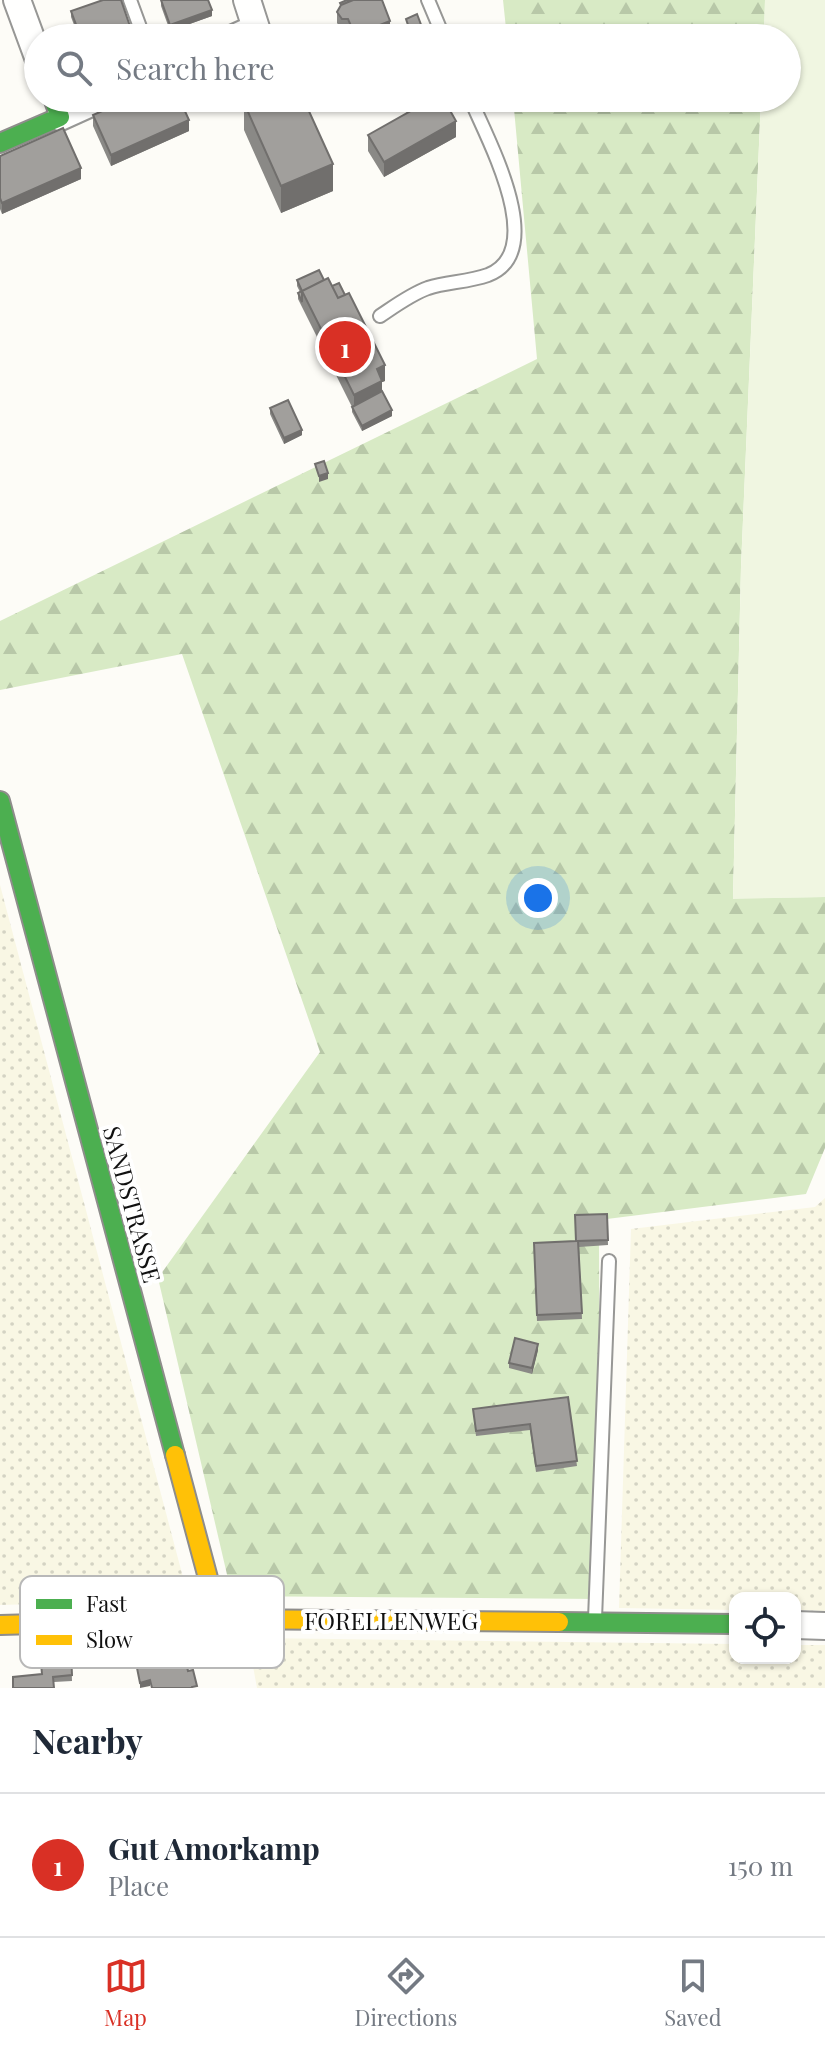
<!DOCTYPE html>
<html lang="en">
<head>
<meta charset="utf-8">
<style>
  :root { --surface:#fff; --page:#f6f6f7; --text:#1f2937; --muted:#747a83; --line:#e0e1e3; --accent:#d93025 }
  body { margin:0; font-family:"Playfair Display",serif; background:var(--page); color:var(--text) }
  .controls { position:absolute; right:24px; bottom:24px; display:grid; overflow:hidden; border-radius:16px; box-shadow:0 2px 6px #0004 }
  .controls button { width:72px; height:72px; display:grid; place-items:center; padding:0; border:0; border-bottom:2px solid var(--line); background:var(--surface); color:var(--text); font:40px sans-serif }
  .you { position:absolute; left:538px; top:898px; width:28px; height:28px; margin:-20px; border:6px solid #fff; border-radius:50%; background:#1a73e8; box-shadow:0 0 0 12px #1a73e833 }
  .badge { display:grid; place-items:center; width:52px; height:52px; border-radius:50%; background:var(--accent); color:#fff; font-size:26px; font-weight:700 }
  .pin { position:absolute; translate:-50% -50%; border:4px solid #fff; box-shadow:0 2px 8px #0006 }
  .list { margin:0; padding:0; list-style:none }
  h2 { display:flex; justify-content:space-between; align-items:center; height:104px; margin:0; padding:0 32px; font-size:34px }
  h2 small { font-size:26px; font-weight:400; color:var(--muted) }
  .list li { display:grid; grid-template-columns:52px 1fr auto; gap:24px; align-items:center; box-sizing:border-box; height:144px; padding:0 32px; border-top:2px solid var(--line) }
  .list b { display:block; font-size:30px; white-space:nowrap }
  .list p { margin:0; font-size:26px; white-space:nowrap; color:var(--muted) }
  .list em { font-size:26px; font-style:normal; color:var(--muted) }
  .icon { flex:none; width:44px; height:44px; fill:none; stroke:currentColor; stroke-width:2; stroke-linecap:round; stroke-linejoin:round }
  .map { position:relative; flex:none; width:825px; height:1688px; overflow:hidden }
  .search { position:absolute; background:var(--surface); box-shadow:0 2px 6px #0004; left:24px; right:24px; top:24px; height:88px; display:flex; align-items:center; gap:20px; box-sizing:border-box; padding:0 28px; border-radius:44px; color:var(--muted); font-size:30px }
  .sheet { height:248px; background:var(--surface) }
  nav { display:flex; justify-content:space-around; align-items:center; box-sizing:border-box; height:112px; border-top:2px solid var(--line); background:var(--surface); font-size:22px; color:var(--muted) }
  nav a { display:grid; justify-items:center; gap:4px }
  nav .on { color:var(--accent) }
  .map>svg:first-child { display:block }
  .farmland { fill:url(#farmland-dots) }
  .forest { fill:url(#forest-firs) }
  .pitch { fill:#f0f6e1 }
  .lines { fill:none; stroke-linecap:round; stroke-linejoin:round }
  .lane-casing { stroke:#979795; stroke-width:16 }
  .street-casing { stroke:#979795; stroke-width:30 }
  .fast-casing { stroke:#8e8d8b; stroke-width:22 }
  .slow-casing { stroke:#8e8d8b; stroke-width:22 }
  .lane { stroke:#fffffe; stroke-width:12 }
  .street { stroke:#fffffe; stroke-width:26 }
  .fast { stroke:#4caf50; stroke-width:18 }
  .slow { stroke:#ffc107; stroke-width:18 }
  .wall { fill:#8a8986 }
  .shaded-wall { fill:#716f6d }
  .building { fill:#a19f9c; stroke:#716f6d; stroke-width:2 }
  .labels { text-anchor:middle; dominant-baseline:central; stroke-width:8; stroke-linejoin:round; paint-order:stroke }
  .street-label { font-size:24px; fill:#111; stroke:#fff }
  .key { fill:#fff; stroke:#b8b8b8; stroke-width:2 }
  .key-label { font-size:22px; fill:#111 }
</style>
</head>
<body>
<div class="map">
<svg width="825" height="1688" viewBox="0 0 825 1688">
  <defs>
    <pattern id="farmland-dots" width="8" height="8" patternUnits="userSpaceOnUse" patternTransform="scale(2)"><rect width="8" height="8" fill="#f9f7e4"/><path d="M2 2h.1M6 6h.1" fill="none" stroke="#d4d3c3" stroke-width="1.8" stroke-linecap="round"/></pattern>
    <pattern id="forest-firs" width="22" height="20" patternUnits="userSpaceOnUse" patternTransform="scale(2)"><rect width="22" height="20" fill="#d8eac5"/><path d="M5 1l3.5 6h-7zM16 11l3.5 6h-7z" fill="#b8c8a8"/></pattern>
  </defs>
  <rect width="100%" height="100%" fill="#fdfcf7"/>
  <path class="farmland" d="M0 885 189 1600 0 1605Z
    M825 1198V1611L795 1610V1598H735V1610L619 1608 631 1229 815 1207Z
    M254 1638 735 1644V1658H795V1645H825V1688H257L250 1650Z"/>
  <path class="forest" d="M503 0H765L764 38H507Z
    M513 98H761L741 567 733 898 825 897V1148L806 1194 599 1220 600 1599 232 1596 158 1278 320 1052 182 654 0 690V621L537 359Z"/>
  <path class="pitch" d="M765 0H825V897L733 899 741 567 761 98H787V38H764Z"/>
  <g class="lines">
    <g class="lane-casing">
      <path id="lane" d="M130 0 144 38
        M428 0 444 38
        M380 316C395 306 411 294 428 288 447 282 468 282 488 275 550 251 486 137 470 98
        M595 1619 609 1261"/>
    </g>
    <g class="street-casing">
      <path id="street" d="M17 0 38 57
        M234 38 256 28 247 0
        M60 117 102 98
        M795 1625 825 1626"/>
    </g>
    <g class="fast-casing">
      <path id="fast" d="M0 143 60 117 53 98
        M0 801 175 1455
        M559 1622 735 1624"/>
    </g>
    <g class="slow-casing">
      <path id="slow" d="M175 1455 219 1619
        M0 1625 219 1619 559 1622"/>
    </g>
    <use href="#lane" class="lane"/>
    <use href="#street" class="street"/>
    <use href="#fast" class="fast"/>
    <use href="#slow" class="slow"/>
  </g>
  <path class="wall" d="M161 0 212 16 170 31 161 6Z
    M352 0H382L390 32 374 38H352L348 30H342L337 23V12L340 7V3Z
    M71 11 134 38H79L71 17Z
    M400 98H443L456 137 384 177 368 151V135L407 113Z
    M244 103 333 191 281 213 244 130Z
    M93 115 189 131 111 166 93 126Z
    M0 156 81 179 2 214 0 209Z
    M297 280H324L385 381 382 382V391L392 416 362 431 352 412V407L298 299V293L300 292 297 286Z
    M270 408 302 435 284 444 270 414Z
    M607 1214 608 1245 579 1247 582 1319 537 1321 534 1243 576 1241Z
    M538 1350 532 1374 509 1368V1363Z
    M568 1397 577 1466 536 1472 530 1430 476 1436 473 1409Z
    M71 1651 72 1681 54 1682 42 1675Z"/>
  <path class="shaded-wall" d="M212 10V16L170 31V25Z
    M390 21V32L374 38H355V35Z
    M189 120V131L111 166V155Z
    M456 121V137L384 177V162Z
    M333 164V191L281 213V186Z
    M81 168V179L2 214V203Z
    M385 365V381L382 382V397L354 411V395L377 369Z
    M392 410V416L362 431V426Z
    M302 430V435L284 444V438Z
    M328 473V479L319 482V476Z
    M538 1344V1350L532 1374V1368Z
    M150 1680V1686L140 1688V1683Z"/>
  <path class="building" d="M103 0H121L134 38H81L71 11Z
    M161 0H208L212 10 170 25Z
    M347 0 351 1 341 5 340 3Z
    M353 0H382L390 21 355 35 348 19H342L337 12 341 5Z
    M417 14 426 38H383L382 36 408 25 406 19Z
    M132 98H179L189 120 111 155 93 115Z
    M255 98H303L333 164 281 186 244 103Z
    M408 98H443L456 121 384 162 368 135 414 109Z
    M63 128 81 168 2 203 0 198V156Z
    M319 270 324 280 302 291V302L298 293 302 291 297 280Z
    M328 278 338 298 349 293 385 365 377 369 382 381 354 395 302 291Z
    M339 283 345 295 338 298 332 286Z
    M382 391 392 410 362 426 352 407Z
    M288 400 302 430 284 438 270 408Z
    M324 461 328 473 319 476 315 464Z
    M607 1214 608 1240 578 1241 582 1313 537 1315 534 1243 576 1241 575 1215Z
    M515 1338 538 1344 532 1368 509 1363Z
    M568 1397 577 1461 536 1466 530 1424 476 1431 473 1409Z
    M71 1651 72 1675 53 1677 54 1688H13V1677L42 1674 40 1653Z
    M184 1655 188 1671 193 1670 197 1686 192 1687V1688H152L150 1680 140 1683 137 1668Z"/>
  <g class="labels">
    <g class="street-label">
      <text transform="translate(133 1204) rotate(75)">SANDSTRASSE</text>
      <text x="391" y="1620">FORELLENWEG</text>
    </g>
  </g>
  <rect x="20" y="1576" width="264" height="92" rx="12" class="key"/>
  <rect x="36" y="1599" width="36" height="10" fill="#4caf50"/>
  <rect x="36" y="1635" width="36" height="10" fill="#ffc107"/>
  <g class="key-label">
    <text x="86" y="1612">Fast</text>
    <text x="86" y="1648">Slow</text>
  </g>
</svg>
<div class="controls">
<button><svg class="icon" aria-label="locate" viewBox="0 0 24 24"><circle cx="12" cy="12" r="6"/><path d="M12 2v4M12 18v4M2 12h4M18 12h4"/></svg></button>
</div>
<div class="you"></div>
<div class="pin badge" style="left:345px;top:347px">1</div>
<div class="search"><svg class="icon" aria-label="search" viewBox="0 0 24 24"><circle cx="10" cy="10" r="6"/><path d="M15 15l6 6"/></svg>Search here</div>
</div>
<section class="sheet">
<h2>Nearby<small></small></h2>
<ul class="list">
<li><span class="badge">1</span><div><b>Gut Amorkamp</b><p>Place</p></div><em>150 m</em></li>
</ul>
</section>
<nav>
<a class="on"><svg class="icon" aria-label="map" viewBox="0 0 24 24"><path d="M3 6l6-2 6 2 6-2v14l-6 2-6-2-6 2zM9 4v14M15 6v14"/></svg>Map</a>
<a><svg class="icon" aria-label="directions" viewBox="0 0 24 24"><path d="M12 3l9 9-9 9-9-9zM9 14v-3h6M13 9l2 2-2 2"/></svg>Directions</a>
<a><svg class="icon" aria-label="saved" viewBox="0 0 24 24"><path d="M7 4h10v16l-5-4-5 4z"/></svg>Saved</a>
</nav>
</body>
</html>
